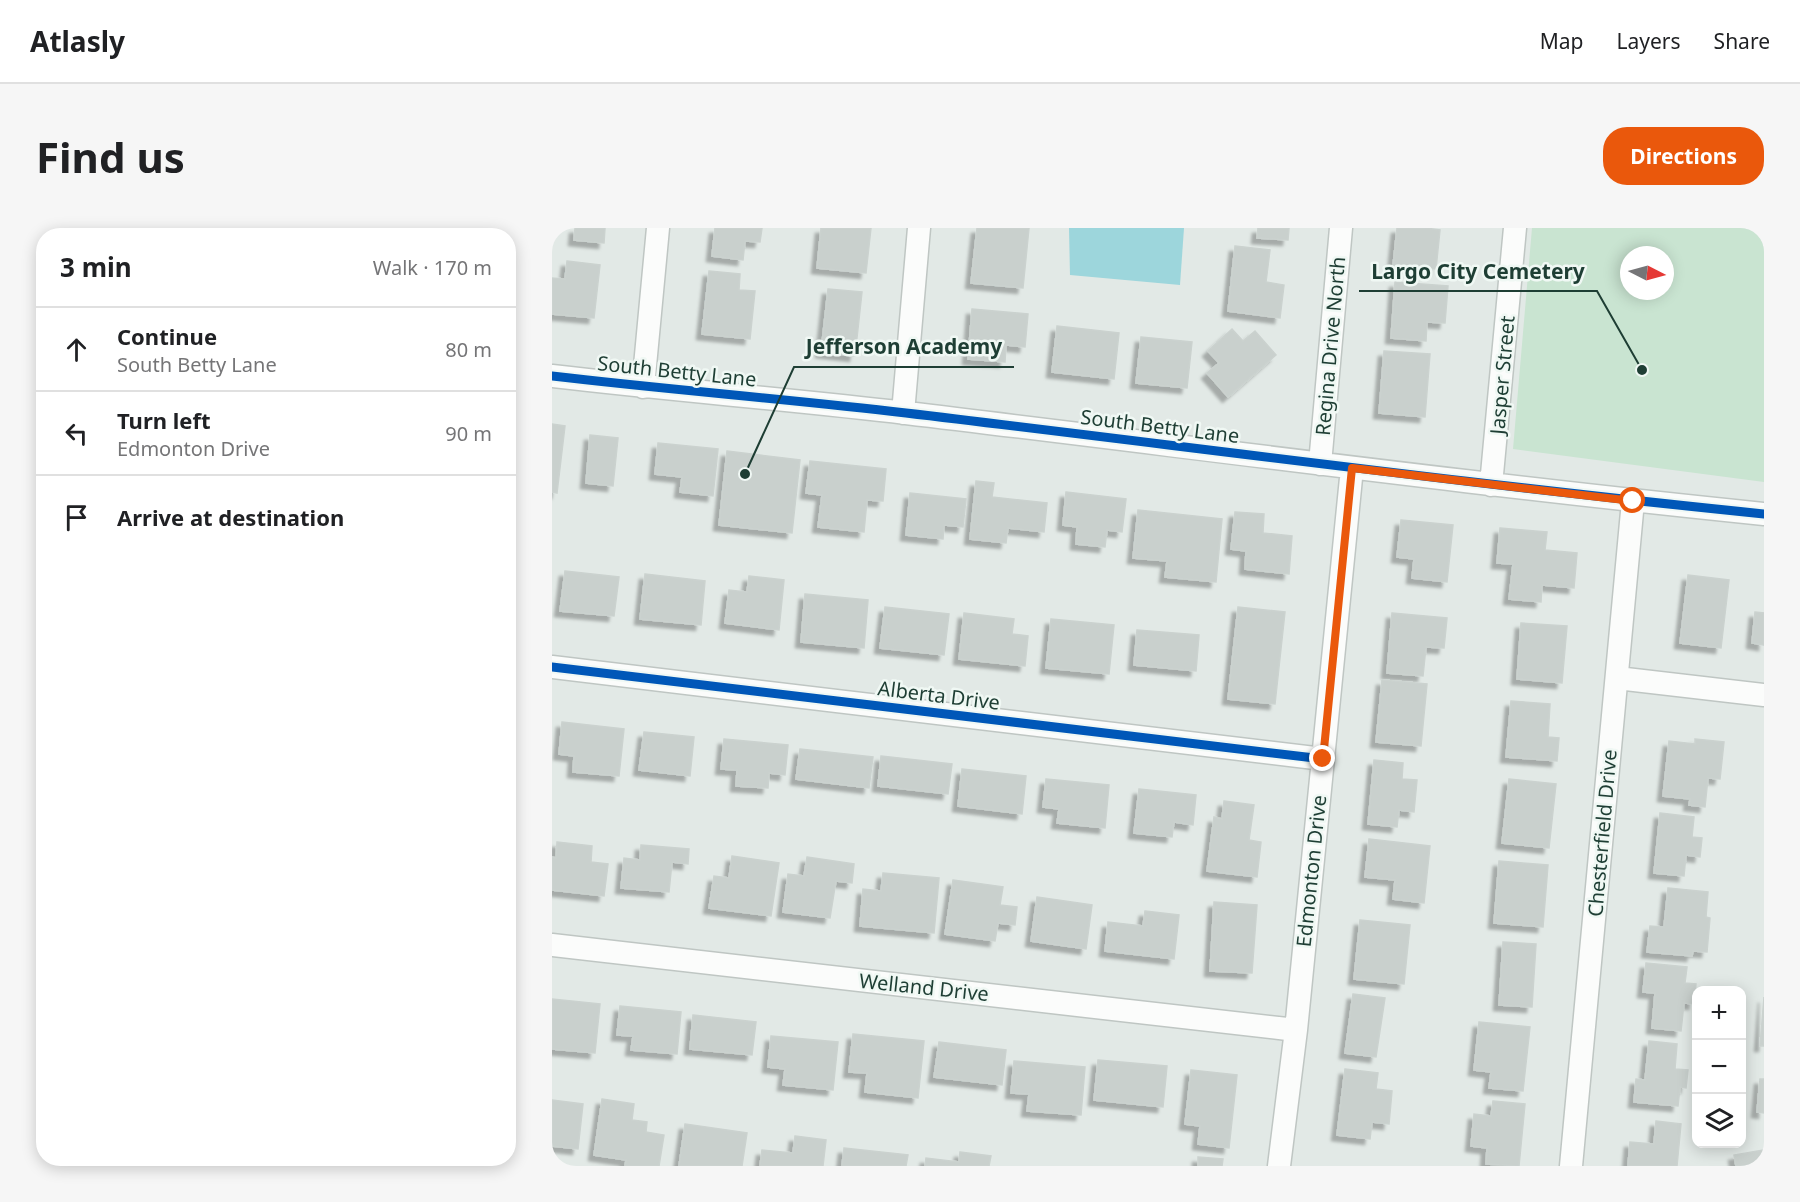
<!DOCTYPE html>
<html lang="en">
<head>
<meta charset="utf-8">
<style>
  :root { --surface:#fff; --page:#f6f6f6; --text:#202124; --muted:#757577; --line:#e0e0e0; --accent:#ea580c }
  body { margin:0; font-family:"Noto Sans",sans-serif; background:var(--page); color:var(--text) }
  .controls { position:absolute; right:18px; bottom:18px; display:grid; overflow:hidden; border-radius:12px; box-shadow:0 3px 15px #0003 }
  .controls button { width:54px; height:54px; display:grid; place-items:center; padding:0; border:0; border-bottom:2px solid var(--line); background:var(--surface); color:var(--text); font:30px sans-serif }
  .compass { position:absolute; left:1068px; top:18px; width:54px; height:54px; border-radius:50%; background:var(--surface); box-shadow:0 3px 15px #0003; rotate:96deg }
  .stop { position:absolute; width:18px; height:18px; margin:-14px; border:4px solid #ea580c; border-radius:50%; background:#fff }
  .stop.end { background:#ea580c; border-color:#fff; box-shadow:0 2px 6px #0008 }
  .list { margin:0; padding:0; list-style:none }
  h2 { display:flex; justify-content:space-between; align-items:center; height:78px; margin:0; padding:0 24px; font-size:26px }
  h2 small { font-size:20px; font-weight:400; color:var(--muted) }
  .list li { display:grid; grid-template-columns:39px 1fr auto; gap:18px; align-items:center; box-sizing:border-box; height:84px; padding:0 24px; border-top:2px solid var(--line) }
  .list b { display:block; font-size:22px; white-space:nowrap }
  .list p { margin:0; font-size:20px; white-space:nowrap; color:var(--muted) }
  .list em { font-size:20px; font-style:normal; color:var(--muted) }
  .icon { flex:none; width:33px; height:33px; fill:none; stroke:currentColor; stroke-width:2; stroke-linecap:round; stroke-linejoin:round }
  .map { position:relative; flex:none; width:1212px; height:938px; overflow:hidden; border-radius:24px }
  header { display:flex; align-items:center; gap:36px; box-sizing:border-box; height:84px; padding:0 30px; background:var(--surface); border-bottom:2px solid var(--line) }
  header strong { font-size:28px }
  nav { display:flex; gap:33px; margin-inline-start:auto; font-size:21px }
  .intro { display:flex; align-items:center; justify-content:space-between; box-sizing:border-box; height:144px; padding:0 36px }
  h1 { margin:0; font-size:42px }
  .button { padding:15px 27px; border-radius:24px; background:var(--accent); color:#fff; font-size:21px; font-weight:700 }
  main { display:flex; gap:36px; padding:0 36px }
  aside { flex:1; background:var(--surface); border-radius:24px; box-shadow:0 3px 15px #0003 }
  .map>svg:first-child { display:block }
  .green { fill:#c9e4d1; fill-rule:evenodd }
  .water { fill:#9dd6dc }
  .building { fill:#c9d0cd; stroke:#cbd2cf; stroke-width:1.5; filter:url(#shadow) }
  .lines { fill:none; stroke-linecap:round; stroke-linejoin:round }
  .street-casing { stroke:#bfc6c3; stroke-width:25 }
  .street { stroke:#fbfcfb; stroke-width:22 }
  .cycleway-casing { stroke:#f0f8f4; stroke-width:13 }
  .cycleway { stroke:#0057b8; stroke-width:9 }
  .route { stroke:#ea580c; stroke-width:8 }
  .labels { text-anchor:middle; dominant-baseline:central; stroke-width:5; stroke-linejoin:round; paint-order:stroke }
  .street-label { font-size:20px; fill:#1e3e34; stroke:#f0f8f4 }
  .leader { fill:none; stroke:#1e3e34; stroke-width:2 }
  .callout-dot { fill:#1e3e34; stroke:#f0f8f4; stroke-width:2 }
  .callout-label { font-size:21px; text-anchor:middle; font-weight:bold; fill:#1e3e34; stroke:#f0f8f4; stroke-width:5; stroke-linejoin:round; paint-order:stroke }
</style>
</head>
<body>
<header>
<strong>Atlasly</strong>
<nav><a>Map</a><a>Layers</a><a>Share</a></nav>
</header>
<div class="intro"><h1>Find us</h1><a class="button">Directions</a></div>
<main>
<aside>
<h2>3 min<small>Walk · 170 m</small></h2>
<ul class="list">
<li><svg class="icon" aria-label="ahead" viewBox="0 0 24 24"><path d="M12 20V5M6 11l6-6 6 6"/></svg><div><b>Continue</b><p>South Betty Lane</p></div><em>80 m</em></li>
<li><svg class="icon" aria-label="left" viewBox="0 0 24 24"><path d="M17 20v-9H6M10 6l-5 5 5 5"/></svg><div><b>Turn left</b><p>Edmonton Drive</p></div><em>90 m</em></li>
<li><svg class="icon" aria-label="arrive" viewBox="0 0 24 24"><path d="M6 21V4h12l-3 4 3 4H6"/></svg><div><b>Arrive at destination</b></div></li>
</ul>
</aside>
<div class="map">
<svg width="1212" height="938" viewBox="0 0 1212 938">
  <defs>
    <filter id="shadow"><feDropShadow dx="-5.5" dy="5.5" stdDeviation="1.5" flood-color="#0004"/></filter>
  </defs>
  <rect width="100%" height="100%" fill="#e2e9e6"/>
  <path class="green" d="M980 0H1212V254L961 221ZM1077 27H1113V63H1077Z"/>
  <path class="water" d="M517 0H632L628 57 518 47Z"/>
  <path class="building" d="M23 0H53L52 15 22 12Z
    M163 0H210L208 14 193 13 191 32 160 28Z
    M269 0H319L314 45 265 40Z
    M425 0H477L471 60 419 55Z
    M706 0H737L736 12 705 10Z
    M845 0H873L888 2 884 41 841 38Z
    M683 18 718 22 714 54 732 57 728 90 676 83Z
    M15 33 48 37 42 90 0 86V50L13 51Z
    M157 43 188 46 187 62 203 63 198 111 150 106Z
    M843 54 896 58 893 95 875 94 874 113 839 110Z
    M276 61 310 64 303 128 269 124Z
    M420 81 476 86 473 119 454 117 453 134 416 131Z
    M505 98 567 105 562 151 500 144Z
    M680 101 691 113 703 103 724 127 676 169 655 145 667 135 656 123Z
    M589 109 640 114 635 160 584 155Z
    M832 123 878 126 873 189 827 185Z
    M0 196 13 198 5 265 0 264Z
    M38 207 66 210 61 258 34 255Z
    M106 215 166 221 161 268 128 264 130 249 103 246Z
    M175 223 248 232 240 305 167 297Z
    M258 233 334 241 331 273 315 272 312 304 266 299 270 267 254 265Z
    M424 253 442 255 440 269 495 275 492 304 456 300 454 315 418 311Z
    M514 264 574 271 570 304 555 302 553 319 524 316 525 299 511 297Z
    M358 265 414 271 411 299 392 297 391 311 354 307Z
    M586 282 670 291 664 354 613 349 615 333 581 330Z
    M683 284 712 286 711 305 740 308 737 346 693 341 694 323 679 321Z
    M849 292 901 297 895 354 860 350 862 331 845 329Z
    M948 300 995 304 993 322 1025 325 1022 360 990 357 989 374 957 371 961 336 945 335Z
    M13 343 67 349 62 388 8 383Z
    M93 346 153 353 149 397 88 391Z
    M1136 347 1177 352 1169 420 1128 415Z
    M197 348 232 352 227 402 173 395 177 362 195 364Z
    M253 366 316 372 312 420 249 414Z
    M333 379 397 386 392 427 328 420Z
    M686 379 733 384 723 476 676 471Z
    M1203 384 1212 385V417L1200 415Z
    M412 385 462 391 460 406 476 408 473 438 407 431Z
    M840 385 895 390 892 420 874 419 871 448 835 445Z
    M499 391 562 397 557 446 494 440Z
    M969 395 1015 398 1010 455 965 451Z
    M585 402 647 407 644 443 582 437Z
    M830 452 875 456 869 518 824 514Z
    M959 473 998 476 996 509 1007 510 1005 533 954 529Z
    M10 494 72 501 67 548 21 544 22 528 7 526Z
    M92 504 142 509 138 548 87 542Z
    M172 511 236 517 233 547 217 545 216 560 184 558 185 542 169 541Z
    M1143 511 1172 514 1168 551 1156 550 1153 579 1137 577 1138 571 1111 568 1117 513 1143 516Z
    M248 521 321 529 317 560 244 551Z
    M329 528 400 536 396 566 326 558Z
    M822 532 851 535 850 551 865 552 862 584 847 582 845 599 816 596Z
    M410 541 474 548 470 586 406 578Z
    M494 551 557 557 553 600 505 595 507 581 491 579Z
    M957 551 1004 556 997 620 950 615Z
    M587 561 644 567 641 597 622 594 620 609 582 605Z
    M672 573 702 577 697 612 709 614 705 649 655 643 662 589 670 591Z
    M1108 585 1142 589 1140 609 1150 610 1148 629 1134 627 1132 648 1102 645Z
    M817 611 878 618 872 675 841 671 843 652 813 649Z
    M5 614 40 618 39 634 56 636 52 668 0 662V629L4 630Z
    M89 617 137 621 136 636 120 634 117 664 69 660 72 630 88 632Z
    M180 628 227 635 219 688 157 680 162 648 177 650Z
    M255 629 302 636 300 655 284 653 278 690 231 684 236 646 252 648Z
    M947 633 996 637 991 699 942 695Z
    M331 645 387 650 382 705 308 698 311 661 329 663Z
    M401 652 451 659 448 677 465 679 463 697 446 695 443 713 393 706Z
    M1116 660 1156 664 1154 689 1158 690 1155 724 1141 723 1140 728 1095 724 1098 698 1112 699Z
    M485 669 540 677 534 721 479 713Z
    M662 674 705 677 700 745 658 743Z
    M593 683 627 687 622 731 553 723 556 694 591 698Z
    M808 692 858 697 852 756 802 751Z
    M951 714 984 716 980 779 947 777Z
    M1094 735 1135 739 1133 755 1144 756 1142 776 1132 775 1129 803 1100 800 1103 765 1091 764Z
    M801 766 833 770 824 829 793 825Z
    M1212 769V818H1208Z
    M0 771 48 776 43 825 0 821Z
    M68 778 129 784 125 826 79 822 81 808 65 807Z
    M141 787 204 794 200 827 138 821Z
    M927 794 978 799 971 863 937 860 939 844 922 842Z
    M301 806 372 813 366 870 313 864 315 845 297 844Z
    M219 808 286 814 281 862 231 857 233 841 216 839Z
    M1097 813 1125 816 1123 841 1136 842 1134 860 1128 859 1126 878 1082 874 1084 851 1093 852Z
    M387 814 454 822 450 857 382 849Z
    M546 832 615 838 611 879 542 872Z
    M462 833 533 839 529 887 475 883 477 866 459 865Z
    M793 841 826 845 824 861 840 863 837 896 820 894 818 911 785 907Z
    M639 842 685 847 677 920 646 916 648 898 633 896Z
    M1208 851H1212V885L1205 884Z
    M50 871 82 876 80 892 95 894 94 904 112 907 107 938H73L74 932 42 927Z
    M0 872 31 876 26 921 0 918Z
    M941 873 973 876 967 938 934 936 935 920 919 918 922 886 939 888Z
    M1104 893 1129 896 1125 938H1076L1078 914 1102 916Z
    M133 896 195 905 190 938H127Z
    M243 908 274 912 271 938H208L210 922 241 925Z
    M292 920 356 927 354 938H290Z
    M1212 922V938H1184L1182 927Z
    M408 924 439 928 437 938H373L374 930 407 934Z
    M646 929 671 931 670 938H646Z"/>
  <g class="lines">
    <g class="street-casing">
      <path id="street" d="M0 148C118 162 236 171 354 185 640 219 925 257 1212 286
        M91 159 106 0
        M351 185 367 0
        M768 236 789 0
        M939 257 963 0
        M0 439 771 531
        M1065 450 1212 467
        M0 717 744 802
        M727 938 744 802 800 240
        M1019 938 1081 273"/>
    </g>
    <use href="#street" class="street"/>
    <g class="cycleway-casing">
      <path id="cycleway" d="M0 148C118 162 236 171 354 185 640 219 925 257 1212 286
        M0 439 771 531"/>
    </g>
    <use href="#cycleway" class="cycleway"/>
  </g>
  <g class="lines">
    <path class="route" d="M771 531 800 240 1081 273"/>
  </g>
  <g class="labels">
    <g class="street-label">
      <text transform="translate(778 118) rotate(-85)">Regina Drive North</text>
      <text transform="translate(125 143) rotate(6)">South Betty Lane</text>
      <text transform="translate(950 147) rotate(-85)">Jasper Street</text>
      <text transform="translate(608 198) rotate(7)">South Betty Lane</text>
      <text transform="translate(387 467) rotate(7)">Alberta Drive</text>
      <text transform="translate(1050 605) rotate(-85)">Chesterfield Drive</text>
      <text transform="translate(759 643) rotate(-84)">Edmonton Drive</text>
      <text transform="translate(372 759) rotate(6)">Welland Drive</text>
    </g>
  </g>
  <path class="leader" d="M1090 142L1045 63H807M193 246L242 139H462"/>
  <g class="callout-dot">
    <circle cx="1090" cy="142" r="6"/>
    <circle cx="193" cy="246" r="6"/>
  </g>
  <g class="callout-label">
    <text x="926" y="51">Largo City Cemetery</text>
    <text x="352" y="126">Jefferson Academy</text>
  </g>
</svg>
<div class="controls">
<button>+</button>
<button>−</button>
<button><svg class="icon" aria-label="layers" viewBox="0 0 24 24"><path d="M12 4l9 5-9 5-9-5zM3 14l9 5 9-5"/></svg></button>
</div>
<svg class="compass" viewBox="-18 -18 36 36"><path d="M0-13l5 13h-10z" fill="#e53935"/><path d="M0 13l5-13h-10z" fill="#757577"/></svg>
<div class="stop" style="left:1081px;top:273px"></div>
<div class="stop end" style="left:771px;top:531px"></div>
</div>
</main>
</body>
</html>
